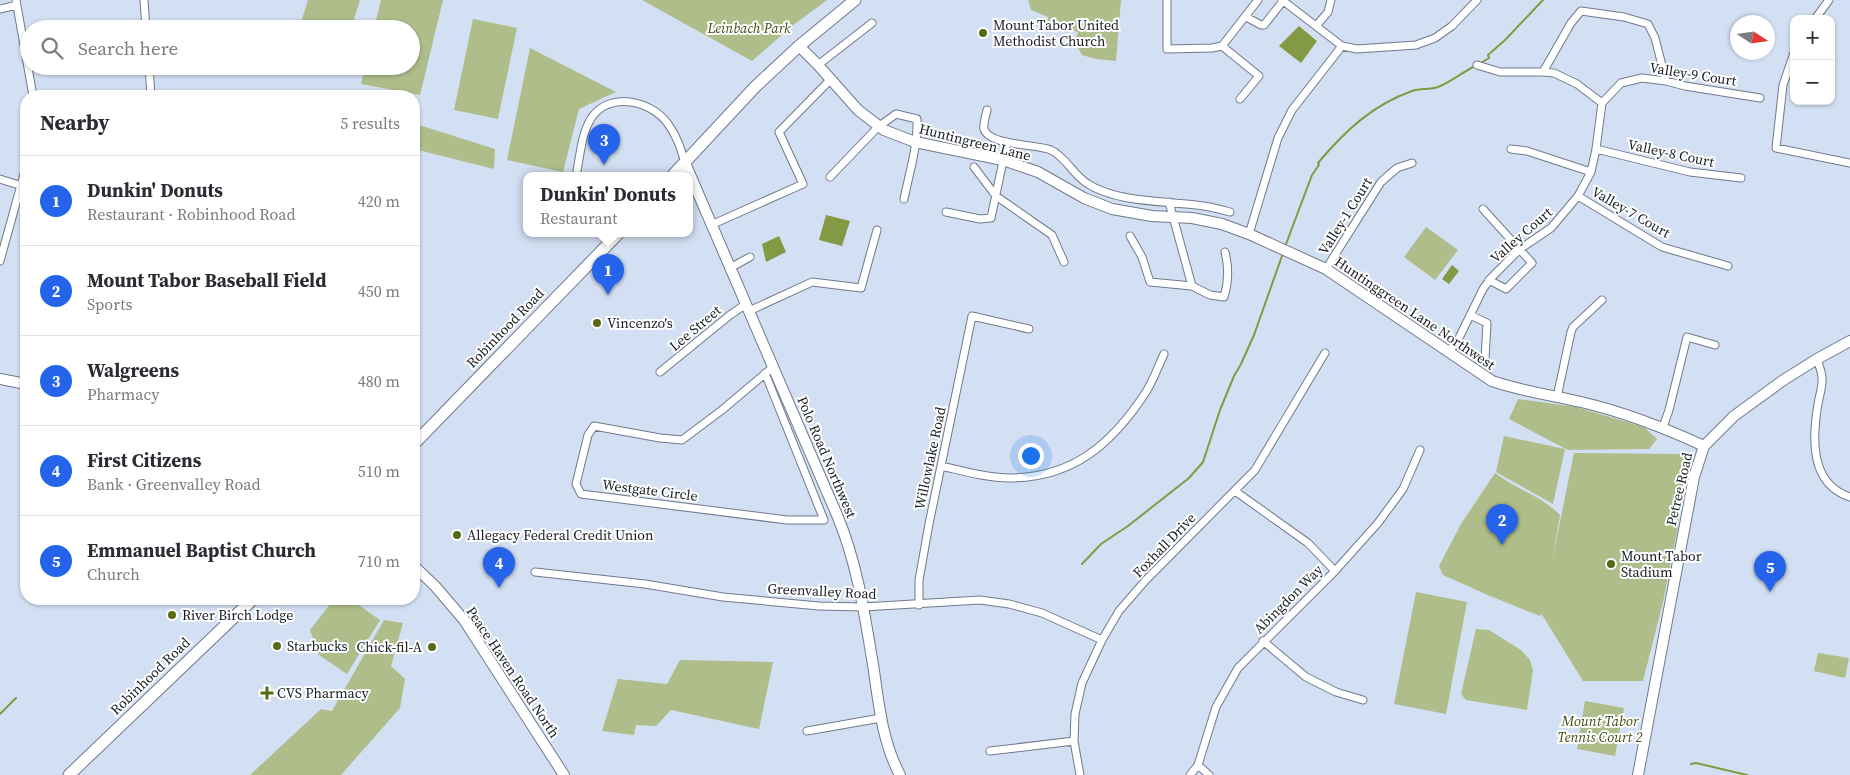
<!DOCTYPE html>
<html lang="en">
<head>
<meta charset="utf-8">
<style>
  :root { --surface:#fff; --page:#f7f7f7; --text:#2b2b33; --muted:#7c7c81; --line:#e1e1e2; --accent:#2563eb }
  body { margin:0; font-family:"Source Serif 4",serif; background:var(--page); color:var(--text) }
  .controls { position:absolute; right:15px; top:15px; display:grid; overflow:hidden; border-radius:10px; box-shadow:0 1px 4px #0004 }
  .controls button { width:45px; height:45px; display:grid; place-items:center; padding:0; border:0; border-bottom:1px solid var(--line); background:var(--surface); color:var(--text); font:25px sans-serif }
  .compass { position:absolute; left:1730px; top:15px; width:45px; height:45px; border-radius:50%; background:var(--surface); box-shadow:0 1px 4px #0004; rotate:102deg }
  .you { position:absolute; left:1030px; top:455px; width:18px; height:18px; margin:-12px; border:4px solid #fff; border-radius:50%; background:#1a73e8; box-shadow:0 0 0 8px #1a73e833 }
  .badge { display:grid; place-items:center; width:32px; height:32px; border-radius:50%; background:var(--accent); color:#fff; font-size:16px; font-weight:700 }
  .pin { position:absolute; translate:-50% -41px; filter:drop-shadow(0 1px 2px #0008) }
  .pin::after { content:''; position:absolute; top:26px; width:18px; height:15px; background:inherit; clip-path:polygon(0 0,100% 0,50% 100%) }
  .popup { position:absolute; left:523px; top:172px; width:170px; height:65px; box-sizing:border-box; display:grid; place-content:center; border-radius:10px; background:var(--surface); filter:drop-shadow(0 1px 4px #0005); font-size:16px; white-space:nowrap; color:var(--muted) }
  .popup b { font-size:19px; color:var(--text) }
  .popup::after { content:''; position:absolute; left:50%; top:100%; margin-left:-10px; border:10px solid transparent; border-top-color:var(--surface) }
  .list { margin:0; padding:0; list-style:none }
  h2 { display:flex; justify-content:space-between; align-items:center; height:65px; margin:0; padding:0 20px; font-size:21px }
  h2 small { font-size:16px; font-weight:400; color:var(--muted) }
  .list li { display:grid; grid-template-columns:32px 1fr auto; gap:15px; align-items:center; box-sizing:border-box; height:90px; padding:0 20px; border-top:1px solid var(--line) }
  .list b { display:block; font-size:19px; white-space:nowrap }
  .list p { margin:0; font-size:16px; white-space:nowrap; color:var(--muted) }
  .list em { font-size:16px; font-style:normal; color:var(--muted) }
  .icon { flex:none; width:28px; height:28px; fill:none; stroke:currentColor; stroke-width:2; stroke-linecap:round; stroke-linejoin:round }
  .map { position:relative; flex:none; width:1850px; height:775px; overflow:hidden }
  .search { position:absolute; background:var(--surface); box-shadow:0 1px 4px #0004; left:20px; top:20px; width:400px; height:55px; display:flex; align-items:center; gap:12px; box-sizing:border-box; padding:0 18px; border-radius:28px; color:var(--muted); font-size:19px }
  .panel { position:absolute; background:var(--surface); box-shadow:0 1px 4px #0004; left:20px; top:90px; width:400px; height:515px; border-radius:20px }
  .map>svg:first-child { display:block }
  .green { fill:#aebd89 }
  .water { fill:#839943 }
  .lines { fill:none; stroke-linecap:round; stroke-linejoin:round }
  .stream { stroke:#839943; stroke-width:2 }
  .street-casing { stroke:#6f7a8c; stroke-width:9 }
  .secondary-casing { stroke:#6f7a8c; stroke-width:12 }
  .primary-casing { stroke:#6f7a8c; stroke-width:13 }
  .street { stroke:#fff; stroke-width:7 }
  .secondary { stroke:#fff; stroke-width:10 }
  .primary { stroke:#fff; stroke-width:11 }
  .poi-dot { fill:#576915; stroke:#fff; stroke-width:2 }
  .labels { text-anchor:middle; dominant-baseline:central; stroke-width:4; stroke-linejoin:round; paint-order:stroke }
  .poi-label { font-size:14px; fill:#181c23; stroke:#fff; text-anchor:start }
  .park-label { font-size:14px; font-style:italic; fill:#3f4d0e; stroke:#fff }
  .street-label { font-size:14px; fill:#181c23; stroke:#fff }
</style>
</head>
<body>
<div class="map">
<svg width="1850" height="775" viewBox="0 0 1850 775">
  <rect width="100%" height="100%" fill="#d3e0f3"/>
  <path class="green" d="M308 0H360L351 29H299Z
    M381 0H443L420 95 361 84 365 66H411V29H374Z
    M642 0H827L792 26 752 61Z
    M1028 0H1121L1116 61 1096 59 1082 55 1075 42 1078 32 1047 23 1048 17 1031 10Z
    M473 19 517 28 498 119 454 110Z
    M530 48 616 92 579 109 563 172 507 160Z
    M414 118 419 125 495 149 494 169 414 149Z
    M1426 227 1458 250 1435 280 1404 257Z
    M1518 399 1576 407 1644 427 1657 439 1649 449 1568 450 1509 419Z
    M1504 436 1565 449 1553 504 1496 472Z
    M1574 453 1687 454 1678 526 1663 602 1643 681H1583L1541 613 1540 616 1490 596 1443 575 1439 566 1461 524 1495 473C1516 489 1541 496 1560 515L1552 561Z
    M1416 592 1467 602 1446 714 1394 704Z
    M334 599H350L380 620 347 674 319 655 310 630Z
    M384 620 403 623 391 666 405 679 400 708 341 775H250L321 709 332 711Z
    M1476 629 1489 630 1521 650 1530 660 1533 670 1527 710 1466 700 1461 694Z
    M1818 653 1849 658 1845 678 1814 671Z
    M680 660 773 662 759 729 671 710 656 726 636 725 634 735 602 731 618 679 667 684Z
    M1585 701 1624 708 1615 756 1577 749Z"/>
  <path class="water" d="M1299 26 1317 41 1301 63 1279 46Z
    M826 215 850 221 842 246 819 240Z
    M779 236 786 252 766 262 762 244Z
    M1452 265 1459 271 1449 284 1442 279Z"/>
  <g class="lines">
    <path class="stream" d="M1479 64 1489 58 1488 55 1505 40 1543 0
      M1286 244 1312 175 1319 165 1318 163C1344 132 1372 105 1412 91 1420 88 1429 90 1438 87 1449 83 1463 72 1475 66
      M1082 564 1101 544 1128 526 1189 478 1203 462 1220 410 1234 376 1241 364 1254 335 1282 256
      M0 714 16 698
      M1691 764 1696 763 1747 775"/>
    <g class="street-casing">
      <path id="street" d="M16 0 33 96
        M144 0 146 29
        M1167 0V49L1212 48 1222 46 1259 76 1240 99
        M1282 0 1342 46 1357 49 1416 45 1435 38 1452 26 1477 0
        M0 9 17 5
        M1246 17 1261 25H1264L1283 1
        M1815 19 1829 0
        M1316 26 1328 12 1331 0
        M1222 46 1258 0
        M1794 53 1783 85 1776 148 1850 163
        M818 65 872 23
        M1477 65 1500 72H1543L1554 73 1577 84 1602 103
        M149 66 151 96
        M1543 72 1571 23 1581 11 1624 17 1648 24 1655 38 1666 81
        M987 110C986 116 983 122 984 129 989 146 1037 144 1051 150 1066 157 1074 176 1088 184 1116 202 1163 201 1196 205 1207 206 1219 209 1230 212
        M1511 149 1527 151 1591 172
        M1596 149 1690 172 1741 178
        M974 167 996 196 1052 235 1064 262
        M576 176C580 158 581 133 592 117 611 91 652 101 668 124 677 136 681 149 685 163
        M830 177 878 127 896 114 917 119C918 146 909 174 904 199
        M0 179 22 186
        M1578 196 1662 247 1728 266
        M1169 202 1192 286 1210 295 1224 297C1229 281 1229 268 1225 252
        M1483 209 1532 263 1506 289 1489 280
        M946 212 980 219 991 218 1007 142
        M711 225 803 184 779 132 831 79
        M1249 234 1278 138 1292 110 1342 46
        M1130 236 1142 257 1150 282 1192 286
        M0 261 26 167
        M730 268 750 257
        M1326 269 1381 182 1397 168 1412 163
        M749 311 812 282 861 288 877 230
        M1470 315 1487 323 1485 360
        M1449 351 1457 342 1483 289 1491 278 1520 249 1551 228 1578 196 1591 172 1596 149 1602 103 1621 83 1642 78 1666 81 1685 86 1760 98
        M1817 359C1819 366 1823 374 1822 381 1822 389 1819 397 1818 404 1812 439 1810 484 1850 497
        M660 372 730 315 746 304
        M765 373 824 520H787L581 494 576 484 588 435 594 426 660 438 682 440 722 410 773 367
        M1557 397 1571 332 1573 327 1602 300
        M1663 427 1669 410 1687 337 1715 345
        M941 466C963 471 987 478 1009 478 1073 478 1112 444 1146 392 1153 381 1158 367 1164 354
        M1235 491 1308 543 1335 571
        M535 572 645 584 723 597 819 606 863 607 980 600 1009 604 1042 613 1102 640
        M919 605V580L929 524 972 316 1029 329
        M1263 641 1306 677 1336 692 1363 700
        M807 731 881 718
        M990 751 1074 741
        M1198 765 1209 775
        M1080 775 1074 741 1075 714 1082 683 1102 640 1119 611 1145 581 1255 470 1325 353
        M1190 775 1198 765 1216 707 1238 668 1335 571 1378 523 1403 489 1420 450"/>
    </g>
    <g class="secondary-casing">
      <path id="secondary" d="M799 46 818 65 858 110 884 130 915 142 1003 160 1038 172 1084 198 1112 209 1152 216 1192 218 1222 224 1249 234 1326 269 1492 381C1521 391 1551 395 1581 402 1624 412 1665 428 1704 446
        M685 163 837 515C858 565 865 617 874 671 879 707 883 743 900 775
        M0 379 26 384
        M414 566 435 586 464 620 564 775
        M1638 775 1694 477 1704 446 1734 416 1782 381 1817 359 1850 341"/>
    </g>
    <g class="primary-casing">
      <path id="primary" d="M672 176 755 87 799 46 855 0
        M414 444 618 234
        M69 775 253 599"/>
    </g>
    <use href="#street" class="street"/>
    <use href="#secondary" class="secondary"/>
    <use href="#primary" class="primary"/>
  </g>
  <g class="poi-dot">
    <circle cx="983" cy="33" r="5"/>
    <circle cx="597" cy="323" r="5"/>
    <circle cx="457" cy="535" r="5"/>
    <circle cx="1611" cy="564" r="5"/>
    <circle cx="172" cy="615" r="5"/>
    <circle cx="277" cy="646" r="5"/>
    <circle cx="432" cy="647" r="5"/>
    <path d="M264.5 685.5h5v5h5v5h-5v5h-5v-5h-5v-5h5z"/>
  </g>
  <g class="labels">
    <g class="poi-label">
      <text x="993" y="25">Mount Tabor United<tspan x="993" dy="16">Methodist Church</tspan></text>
      <text x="607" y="323">Vincenzo's</text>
      <text x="467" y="535">Allegacy Federal Credit Union</text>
      <text x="1621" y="556">Mount Tabor<tspan x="1621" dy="16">Stadium</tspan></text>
      <text x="182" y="615">River Birch Lodge</text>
      <text x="287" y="646">Starbucks</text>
      <text x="422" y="647" text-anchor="end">Chick-fil-A</text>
      <text x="277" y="693">CVS Pharmacy</text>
    </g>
    <g class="park-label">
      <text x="749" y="28">Leinbach Park</text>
      <text x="1600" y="721">Mount Tabor<tspan x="1600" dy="16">Tennis Court 2</tspan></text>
    </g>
    <g class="street-label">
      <text transform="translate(1693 74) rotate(9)">Valley-9 Court</text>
      <text transform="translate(975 142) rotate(14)">Huntingreen Lane</text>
      <text transform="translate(1671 153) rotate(12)">Valley-8 Court</text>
      <text transform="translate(1631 212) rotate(30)">Valley-7 Court</text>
      <text transform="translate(1345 216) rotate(-58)">Valley-1 Court</text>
      <text transform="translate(1521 235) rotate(-41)">Valley Court</text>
      <text transform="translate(1415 313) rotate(34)">Huntinggreen Lane Northwest</text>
      <text transform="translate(505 328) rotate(-46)">Robinhood Road</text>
      <text transform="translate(695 328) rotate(-40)">Lee Street</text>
      <text transform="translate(827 457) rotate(67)">Polo Road Northwest</text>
      <text transform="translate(930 458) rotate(-78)">Willowlake Road</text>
      <text transform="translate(1679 489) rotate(-77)">Petree Road</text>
      <text transform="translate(650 490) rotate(7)">Westgate Circle</text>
      <text transform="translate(1164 545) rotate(-46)">Foxhall Drive</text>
      <text transform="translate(822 591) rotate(3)">Greenvalley Road</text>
      <text transform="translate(1288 599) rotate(-45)">Abingdon Way</text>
      <text transform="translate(513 672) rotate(56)">Peace Haven Road North</text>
      <text transform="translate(150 676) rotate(-44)">Robinhood Road</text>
    </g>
  </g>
</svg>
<div class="controls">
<button>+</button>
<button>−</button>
</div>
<svg class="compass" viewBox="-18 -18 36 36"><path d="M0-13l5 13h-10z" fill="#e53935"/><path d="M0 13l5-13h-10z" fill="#7c7c81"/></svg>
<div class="you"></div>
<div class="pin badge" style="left:608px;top:295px">1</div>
<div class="popup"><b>Dunkin' Donuts</b>Restaurant</div>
<div class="pin badge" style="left:1502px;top:545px">2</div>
<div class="pin badge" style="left:604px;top:165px">3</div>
<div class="pin badge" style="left:499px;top:588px">4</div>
<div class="pin badge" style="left:1770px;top:592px">5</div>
<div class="search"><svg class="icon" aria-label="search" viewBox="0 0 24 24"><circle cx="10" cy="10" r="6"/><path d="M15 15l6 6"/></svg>Search here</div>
<section class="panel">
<h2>Nearby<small>5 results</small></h2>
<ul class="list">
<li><span class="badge">1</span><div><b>Dunkin' Donuts</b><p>Restaurant · Robinhood Road</p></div><em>420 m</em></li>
<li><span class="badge">2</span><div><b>Mount Tabor Baseball Field</b><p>Sports</p></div><em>450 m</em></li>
<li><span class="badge">3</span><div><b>Walgreens</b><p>Pharmacy</p></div><em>480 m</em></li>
<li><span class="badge">4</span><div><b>First Citizens</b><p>Bank · Greenvalley Road</p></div><em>510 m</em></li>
<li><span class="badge">5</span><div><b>Emmanuel Baptist Church</b><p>Church</p></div><em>710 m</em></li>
</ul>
</section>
</div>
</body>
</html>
